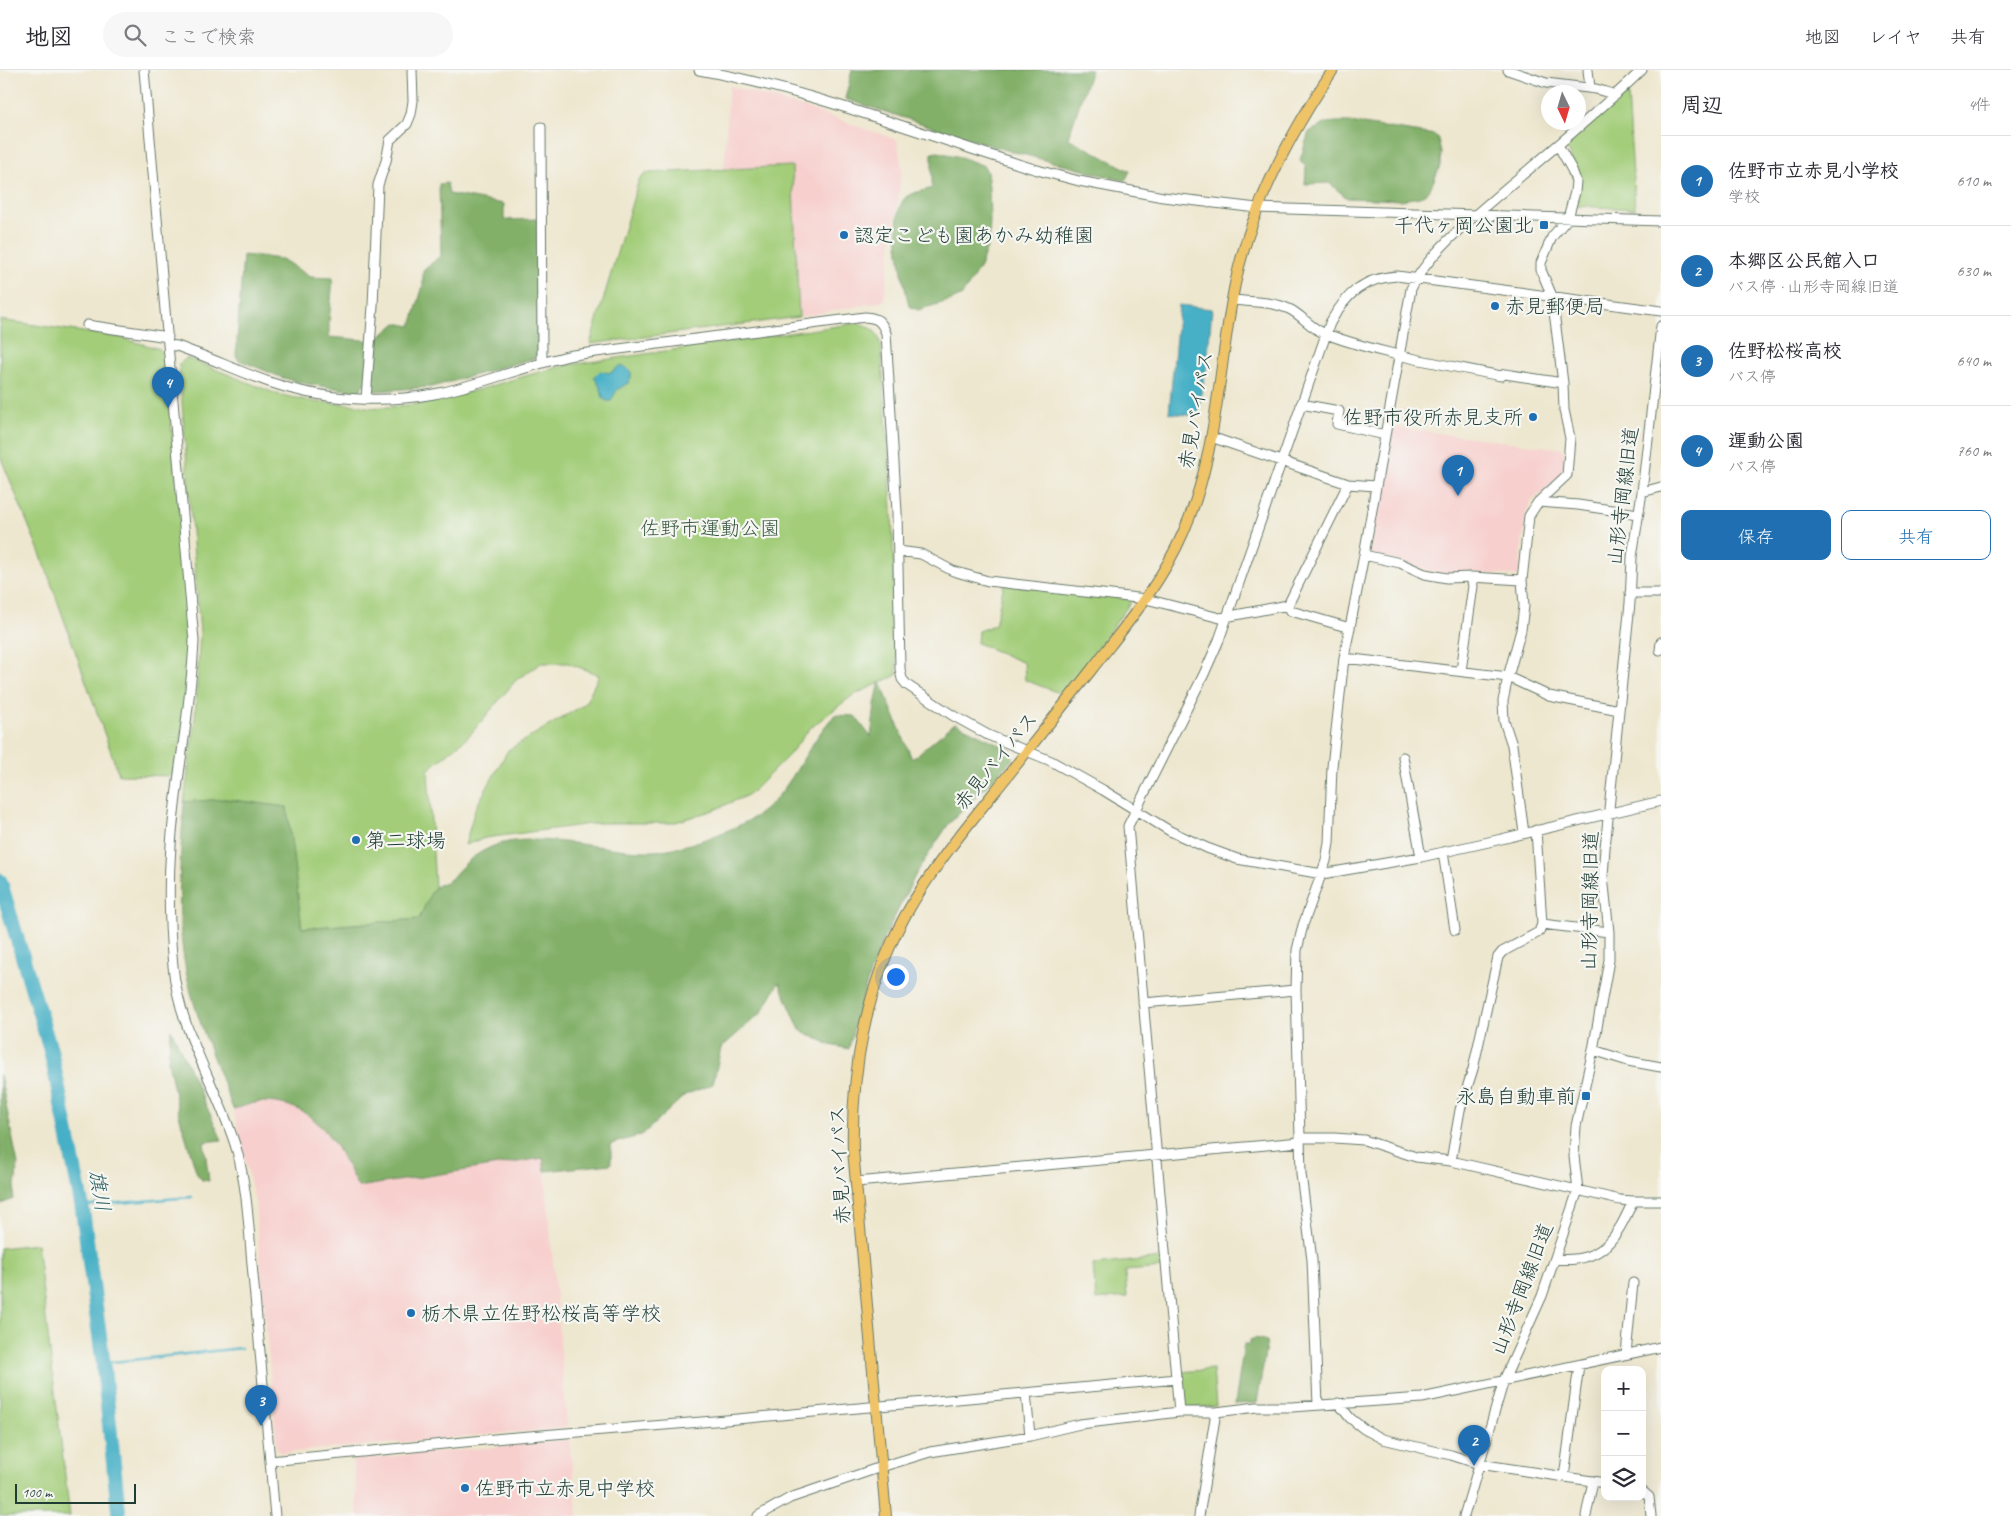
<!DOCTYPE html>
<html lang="ja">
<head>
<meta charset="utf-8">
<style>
  :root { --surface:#fff; --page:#f7f7f7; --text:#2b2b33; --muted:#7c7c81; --line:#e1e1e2; --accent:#1f6fb2 }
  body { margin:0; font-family:Caveat,"Klee One",sans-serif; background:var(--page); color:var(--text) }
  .controls { position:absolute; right:15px; bottom:15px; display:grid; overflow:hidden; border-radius:10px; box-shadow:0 5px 20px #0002 }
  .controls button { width:45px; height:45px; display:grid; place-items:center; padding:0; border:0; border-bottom:1px solid var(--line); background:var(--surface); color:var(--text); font:25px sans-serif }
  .compass { position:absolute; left:1541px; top:15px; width:45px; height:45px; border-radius:50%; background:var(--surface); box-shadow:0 5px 20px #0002; rotate:175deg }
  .scale { position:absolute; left:15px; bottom:12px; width:121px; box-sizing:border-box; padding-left:5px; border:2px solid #1f3d34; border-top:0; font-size:14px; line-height:18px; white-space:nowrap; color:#1f3d34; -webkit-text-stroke:4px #f6f6f2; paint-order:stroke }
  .you { position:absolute; left:895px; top:906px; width:18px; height:18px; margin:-12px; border:4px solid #fff; border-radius:50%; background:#1a73e8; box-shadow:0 0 0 8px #1a73e833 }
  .badge { display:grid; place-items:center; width:32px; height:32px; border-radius:50%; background:var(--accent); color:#fff; font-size:16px; font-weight:700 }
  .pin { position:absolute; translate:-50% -41px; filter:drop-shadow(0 1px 2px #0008) }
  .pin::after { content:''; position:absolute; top:26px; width:18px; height:15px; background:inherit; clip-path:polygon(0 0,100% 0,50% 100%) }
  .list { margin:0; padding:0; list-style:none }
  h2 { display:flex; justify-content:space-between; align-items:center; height:65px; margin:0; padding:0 20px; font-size:21px }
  h2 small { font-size:16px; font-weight:400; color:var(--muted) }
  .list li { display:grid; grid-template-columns:32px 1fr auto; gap:15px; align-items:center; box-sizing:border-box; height:90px; padding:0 20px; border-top:1px solid var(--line) }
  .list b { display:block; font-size:19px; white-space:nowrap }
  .list p { margin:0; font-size:16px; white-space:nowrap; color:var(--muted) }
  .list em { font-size:16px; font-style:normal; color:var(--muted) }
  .actions { display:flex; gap:10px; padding:15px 20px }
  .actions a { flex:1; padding:11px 0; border:1px solid var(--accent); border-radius:10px; text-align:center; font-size:18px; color:var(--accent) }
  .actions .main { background:var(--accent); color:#fff }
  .icon { flex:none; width:28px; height:28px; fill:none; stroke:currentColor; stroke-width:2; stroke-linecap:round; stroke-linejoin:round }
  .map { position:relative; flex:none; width:1661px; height:1446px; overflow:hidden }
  header { display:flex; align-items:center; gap:30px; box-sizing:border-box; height:70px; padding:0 25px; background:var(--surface); border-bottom:1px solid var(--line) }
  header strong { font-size:24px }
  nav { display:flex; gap:28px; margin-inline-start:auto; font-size:18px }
  .search { width:350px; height:45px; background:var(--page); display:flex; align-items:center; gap:12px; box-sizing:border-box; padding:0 18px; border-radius:28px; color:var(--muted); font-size:19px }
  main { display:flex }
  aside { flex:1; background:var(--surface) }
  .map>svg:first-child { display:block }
  .built { fill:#f7d0ce }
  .green { fill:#a3cd79; stroke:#618556 }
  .forest { fill:#82b069; stroke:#50764e }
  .water { fill:#47b0c6; stroke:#33767d }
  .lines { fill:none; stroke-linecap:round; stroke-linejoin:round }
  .stream { stroke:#47b0c6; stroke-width:2.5 }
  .river { stroke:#47b0c6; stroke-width:15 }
  .minor-casing { stroke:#67786a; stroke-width:11 }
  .major-casing { stroke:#67786a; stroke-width:12 }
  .minor { stroke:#fff; stroke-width:9 }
  .major { stroke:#efc469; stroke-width:10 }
  .poi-dot { fill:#1f6fb2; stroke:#f6f6f2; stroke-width:2 }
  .labels { text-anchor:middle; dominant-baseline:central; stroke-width:4.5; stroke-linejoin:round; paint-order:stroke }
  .poi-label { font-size:20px; fill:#1f3d34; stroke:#f6f6f2; text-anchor:start }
  .street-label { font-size:20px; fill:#1f3d34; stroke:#f6f6f2 }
  .park-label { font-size:20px; fill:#395a42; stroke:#f6f6f2 }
  .water-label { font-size:21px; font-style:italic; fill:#2b6060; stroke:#f6f6f2 }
</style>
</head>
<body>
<header>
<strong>地図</strong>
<div class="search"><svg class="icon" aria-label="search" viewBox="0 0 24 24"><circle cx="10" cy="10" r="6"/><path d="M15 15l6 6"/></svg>ここで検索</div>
<nav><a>地図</a><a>レイヤ</a><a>共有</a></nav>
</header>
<main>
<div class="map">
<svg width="1661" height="1446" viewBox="0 0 1661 1446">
  <rect width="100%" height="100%" fill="#f6f6f2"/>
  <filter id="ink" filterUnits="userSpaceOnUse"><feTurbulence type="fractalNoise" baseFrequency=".02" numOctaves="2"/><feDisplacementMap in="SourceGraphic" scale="10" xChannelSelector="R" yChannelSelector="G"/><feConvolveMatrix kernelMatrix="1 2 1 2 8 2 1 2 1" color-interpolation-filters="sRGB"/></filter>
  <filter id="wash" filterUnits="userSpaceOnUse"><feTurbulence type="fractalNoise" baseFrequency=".0096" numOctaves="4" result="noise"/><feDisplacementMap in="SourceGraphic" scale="20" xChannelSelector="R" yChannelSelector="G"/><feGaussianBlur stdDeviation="1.12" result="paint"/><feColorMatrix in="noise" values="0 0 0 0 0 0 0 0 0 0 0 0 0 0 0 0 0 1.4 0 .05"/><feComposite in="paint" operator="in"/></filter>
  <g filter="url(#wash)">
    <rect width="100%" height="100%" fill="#eee7cf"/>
    <path class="built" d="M729 16 803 37 897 70 902 99 884 231 799 247 792 97 724 99Z
      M1392 357 1564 379V403L1531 432 1526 443 1519 506 1470 502 1447 507 1370 483Z
      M258 1032 285 1034 308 1045 325 1059 334 1071 358 1117 544 1088 567 1354 565 1358 281 1383 277 1380 255 1132 233 1039Z
      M569 1370 578 1446H358L353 1390Z"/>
    <path class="green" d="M1628 23 1635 139 1576 136V100L1565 75Z
      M792 96 799 247 590 274 639 109 647 103Z
      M0 250 118 267 160 279 165 285 188 539C190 596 184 650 176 706L119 705 44 493 0 386Z
      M858 253C873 257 878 262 881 276L892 439 897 605 852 626 810 658 789 685 750 724 714 740 672 753H598L485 768 465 775 475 739 508 680 585 634 599 605 568 593H541L516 610 469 666 428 700 435 817 419 849 301 858 287 737 225 729 184 732 195 649 200 563 179 294 187 288 277 324 315 332 359 335C368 339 377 337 386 337 451 334 506 308 569 295Z
      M1004 514 1133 529 1064 625 1025 610 1024 593 977 573 978 561 995 555Z
      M37 1174 70 1446H0V1178Z
      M1162 1188 1163 1198 1125 1201 1127 1227 1096 1230 1093 1195Z
      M1213 1299 1216 1336 1184 1339 1181 1302Z"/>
    <path class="forest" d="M852 0H1091L1068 68 1130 101 1125 111 995 77 845 29Z
      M1336 52H1350L1435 65 1438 69 1441 82 1440 96 1431 117 1427 122 1420 127 1401 130 1347 128 1329 113 1305 114 1306 97 1300 90 1309 62 1327 53Z
      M938 82 961 87 984 96 987 102 989 117 990 149 989 172 980 197 967 218 962 225 952 230 918 240 909 236C904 213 887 143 906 127 912 122 925 121 932 118V83Z
      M447 113 449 124 504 134V150L538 149V282L535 288 432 317 374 321 371 315 363 314 360 322 308 314 283 308 239 290 236 286 243 185 282 189 310 207 333 208 329 253V267L375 271 396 253 411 256 423 216V201L441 185 439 114Z
      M880 611 912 689 955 653 1011 680 1013 689 948 755 918 800 883 870 869 906 855 952 849 979 830 975 800 960 779 912 762 942 721 978 713 1014 685 1025 642 1065 611 1074V1094L545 1101 543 1088 358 1117C335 1073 318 1031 260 1032 251 1033 242 1037 233 1039 217 996 197 952 187 906 175 849 180 791 184 732L225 729 287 737 302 858 419 849C424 839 428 826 434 818 438 814 446 813 451 809 454 806 457 801 461 798 467 791 477 784 485 780 526 756 605 783 653 781 684 779 726 763 753 748 790 727 805 675 835 645L855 646 871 667 875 634Z
      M171 959 222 1070 204 1072 209 1111 202 1110 197 1104 179 1045 168 991Z
      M0 1005 18 1095 13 1129 0 1135Z
      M1255 1268 1267 1271 1257 1333 1235 1334 1244 1274H1250V1270Z"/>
    <path class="water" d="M1179 235 1212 239 1207 295 1197 346 1169 343Z
      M620 296 627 298 631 302V308L628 313 617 320 611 331H607L603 329 601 319 594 307 600 301 610 303Z"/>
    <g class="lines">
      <path class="stream" d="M82 1136 192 1127
        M103 1292H113L241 1278"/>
      <path class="river" d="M0 811 51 982 82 1136 103 1292 119 1446"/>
    </g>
  </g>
  <g filter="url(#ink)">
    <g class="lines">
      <g class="minor-casing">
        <path id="minor" d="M144 0 194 571C191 640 176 707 171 775 168 816 169 856 173 896 179 962 219 1019 237 1081 248 1121 249 1164 253 1205 261 1286 268 1366 275 1446
          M699 0C816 21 927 67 1041 101L1079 111 1163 127 1257 138 1661 151
          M1508 0 1546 13 1596 19 1616 25
          M1588 0 1590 18
          M541 57 542 291
          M1232 230C1250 232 1272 231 1289 239 1302 245 1311 259 1326 264 1383 285 1442 294 1501 306L1505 304 1563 313
          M87 255 168 267
          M169 275 177 276C208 287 238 301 269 312 321 330 380 334 434 324 481 315 526 295 573 285L865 247C877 248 881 250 886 263L897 442 900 599 902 609 907 615 952 645 988 665 1051 691 1103 720 1170 761 1207 778 1237 789 1322 804 1421 787 1493 771 1661 731
          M366 329 373 236 378 115 386 91 390 70 407 54 411 44 413 31 412 0
          M1301 334 1339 341 1337 354 1385 365
          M1211 367 1348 414 1376 416
          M1642 422 1661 417
          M1538 432 1578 435 1638 444
          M898 481 921 484 953 501 988 511 1146 529 1220 548 1288 535 1348 414
          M1364 485 1400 493 1425 504 1447 508 1471 507 1522 510
          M1630 523H1661
          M1288 535 1291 541 1350 558
          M1660 580 1661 572
          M1344 588 1508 607 1549 626 1619 640
          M1461 601 1473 516 1471 507
          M1403 687 1421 787
          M1524 763 1512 675 1504 651 1503 631 1508 607 1521 560 1524 536 1522 510 1529 446 1538 432 1567 405 1570 368 1564 340 1563 313 1552 226 1541 200V193L1552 167 1568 148 1575 122 1576 111 1572 100 1558 75
          M1443 782 1455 860
          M1542 854 1609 862
          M1143 933 1296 920
          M1593 980 1628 991 1661 997
          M1300 1068H1334L1364 1070 1416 1087 1451 1091 1620 1130 1633 1131
          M1451 1091 1460 1040 1473 999 1498 887 1502 882 1539 862 1542 854 1536 760
          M856 1112 1300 1072
          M1555 1189C1602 1194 1616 1169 1633 1131H1661
          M1626 1284 1633 1213
          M1026 1323 1030 1366
          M1338 1333 1350 1348 1364 1359 1383 1369 1451 1385 1479 1394 1605 1413
          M1318 1335 1312 1190 1301 1104 1296 920 1297 880 1303 855 1326 791 1329 773 1332 697 1344 588 1364 485 1411 219C1428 182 1479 142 1510 115 1555 78 1600 40 1642 0
          M1179 1342 1128 756 1204 604 1219 570 1330 253C1346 224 1363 208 1397 206L1661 241
          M270 1391 505 1368 726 1350 1177 1309
          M1564 1407 1579 1295
          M1642 1421 1649 1427 1651 1446
          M758 1446 790 1428 881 1397 930 1382 1030 1366 1080 1354 1179 1342H1216L1257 1337H1292L1422 1328 1661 1277
          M1199 1446 1216 1342
          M1464 1446 1504 1310 1542 1226 1578 1120 1574 1086 1576 1056 1593 980 1609 890V862L1603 806 1605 778 1630 533 1632 487 1642 422 1661 256
          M1586 1446 1593 1411"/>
      </g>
      <g class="major-casing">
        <path id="major" d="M886 1446 853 1080C851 1000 866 917 905 846 934 794 972 750 1009 704 1037 669 1064 634 1092 599 1125 556 1161 514 1183 463 1218 385 1218 297 1235 214 1251 137 1289 65 1333 0"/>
      </g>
      <use href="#minor" class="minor"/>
      <use href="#major" class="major"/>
    </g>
  </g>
  <g class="poi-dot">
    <rect x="1539" y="150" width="10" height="10" rx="2.5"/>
    <circle cx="844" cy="165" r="5"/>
    <circle cx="1495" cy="236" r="5"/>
    <circle cx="1533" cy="347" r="5"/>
    <circle cx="356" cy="770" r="5"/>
    <rect x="1581" y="1021" width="10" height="10" rx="2.5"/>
    <circle cx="411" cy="1243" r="5"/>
    <circle cx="465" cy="1418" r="5"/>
  </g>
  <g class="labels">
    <g class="poi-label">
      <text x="1534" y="155" text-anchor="end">千代ヶ岡公園北</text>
      <text x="854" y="165">認定こども園あかみ幼稚園</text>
      <text x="1505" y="236">赤見郵便局</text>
      <text x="1523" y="347" text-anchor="end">佐野市役所赤見支所</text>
      <text x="366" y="770">第二球場</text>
      <text x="1576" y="1026" text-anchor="end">永島自動車前</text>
      <text x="421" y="1243">栃木県立佐野松桜高等学校</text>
      <text x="475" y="1418">佐野市立赤見中学校</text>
    </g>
    <g class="street-label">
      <text transform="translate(1196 340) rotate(-80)">赤見バイパス</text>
      <text transform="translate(1623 426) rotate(-83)">山形寺岡線旧道</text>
      <text transform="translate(996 691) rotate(-51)">赤見バイパス</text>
      <text transform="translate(1590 831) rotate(-89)">山形寺岡線旧道</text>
      <text transform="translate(840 1095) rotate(-93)">赤見バイパス</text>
      <text transform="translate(1522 1219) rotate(-69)">山形寺岡線旧道</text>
    </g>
    <g class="park-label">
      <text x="710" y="458">佐野市運動公園</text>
    </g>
    <g class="water-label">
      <text transform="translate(100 1121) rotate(80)">旗川</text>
    </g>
  </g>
</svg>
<div class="controls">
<button>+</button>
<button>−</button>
<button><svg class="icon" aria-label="layers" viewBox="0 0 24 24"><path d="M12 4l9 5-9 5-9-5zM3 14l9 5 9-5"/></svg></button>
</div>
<svg class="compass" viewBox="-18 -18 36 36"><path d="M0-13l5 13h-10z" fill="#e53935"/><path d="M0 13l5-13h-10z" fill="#7c7c81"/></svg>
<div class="scale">100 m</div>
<div class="you"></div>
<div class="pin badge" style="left:1458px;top:426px">1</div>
<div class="pin badge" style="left:1474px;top:1396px">2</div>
<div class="pin badge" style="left:261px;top:1356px">3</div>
<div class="pin badge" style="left:168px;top:338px">4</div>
</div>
<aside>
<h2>周辺<small>4件</small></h2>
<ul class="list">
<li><span class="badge">1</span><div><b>佐野市立赤見小学校</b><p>学校</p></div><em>610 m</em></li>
<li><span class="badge">2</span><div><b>本郷区公民館入口</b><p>バス停 · 山形寺岡線旧道</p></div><em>630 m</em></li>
<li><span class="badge">3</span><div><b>佐野松桜高校</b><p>バス停</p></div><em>640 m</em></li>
<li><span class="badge">4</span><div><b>運動公園</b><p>バス停</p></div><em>760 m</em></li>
</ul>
<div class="actions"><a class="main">保存</a><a>共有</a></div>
</aside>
</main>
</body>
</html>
